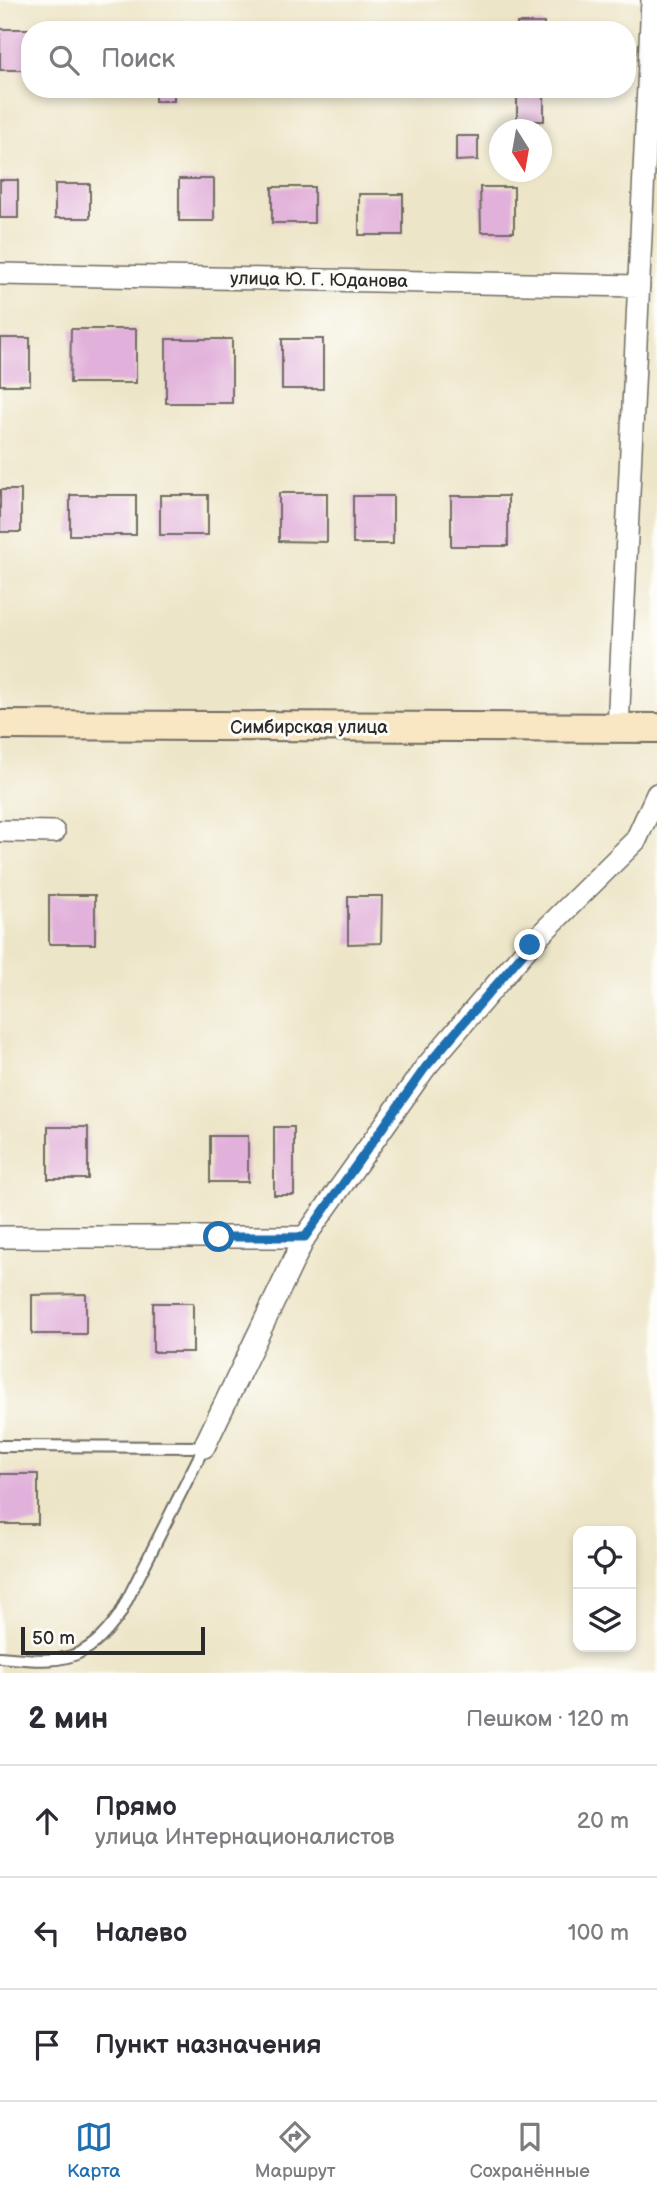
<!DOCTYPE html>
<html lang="ru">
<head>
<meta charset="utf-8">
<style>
  :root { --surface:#fff; --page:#f7f7f7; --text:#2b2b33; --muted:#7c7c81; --line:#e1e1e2; --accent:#1f6fb2 }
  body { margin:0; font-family:"Balsamiq Sans",sans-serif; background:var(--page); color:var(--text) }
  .controls { position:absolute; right:21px; bottom:21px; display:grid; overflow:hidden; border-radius:14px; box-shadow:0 4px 10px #0003 }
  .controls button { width:63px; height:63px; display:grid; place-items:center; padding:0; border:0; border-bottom:2px solid var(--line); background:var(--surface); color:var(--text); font:35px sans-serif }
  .compass { position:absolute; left:489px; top:119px; width:63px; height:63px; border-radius:50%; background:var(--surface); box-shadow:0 4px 10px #0003; rotate:169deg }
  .scale { position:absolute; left:21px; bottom:18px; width:184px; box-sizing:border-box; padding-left:7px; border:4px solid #2b2b2b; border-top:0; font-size:19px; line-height:24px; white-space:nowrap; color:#2b2b2b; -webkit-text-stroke:5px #fdfcf7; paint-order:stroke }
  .stop { position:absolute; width:21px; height:21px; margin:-16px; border:5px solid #1f6fb2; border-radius:50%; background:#fff }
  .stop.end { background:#1f6fb2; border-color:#fff; box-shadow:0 2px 7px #0008 }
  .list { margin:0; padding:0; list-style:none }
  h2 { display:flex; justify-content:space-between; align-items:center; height:91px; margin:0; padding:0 28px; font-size:30px }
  h2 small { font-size:23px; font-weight:400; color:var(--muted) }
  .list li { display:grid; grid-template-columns:46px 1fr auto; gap:21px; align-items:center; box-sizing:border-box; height:112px; padding:0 28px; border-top:2px solid var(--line) }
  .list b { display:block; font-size:26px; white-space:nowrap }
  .list p { margin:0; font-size:23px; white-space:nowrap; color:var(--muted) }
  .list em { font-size:23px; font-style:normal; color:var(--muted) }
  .icon { flex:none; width:38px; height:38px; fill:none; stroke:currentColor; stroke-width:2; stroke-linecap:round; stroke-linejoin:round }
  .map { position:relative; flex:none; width:657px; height:1673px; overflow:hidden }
  .search { position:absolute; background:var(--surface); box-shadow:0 4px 10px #0003; left:21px; right:21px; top:21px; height:77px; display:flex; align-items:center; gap:18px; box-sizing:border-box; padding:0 24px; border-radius:28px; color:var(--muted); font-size:26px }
  .sheet { height:427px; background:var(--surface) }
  nav { display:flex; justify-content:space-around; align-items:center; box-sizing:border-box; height:98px; border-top:2px solid var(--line); background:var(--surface); font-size:19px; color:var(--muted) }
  nav a { display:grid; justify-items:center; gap:4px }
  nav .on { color:var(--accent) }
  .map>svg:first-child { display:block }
  .building { fill:#e2b1db }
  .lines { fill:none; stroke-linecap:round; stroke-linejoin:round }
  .service-casing { stroke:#6f6c62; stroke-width:14 }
  .minor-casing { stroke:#6f6c62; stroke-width:24 }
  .secondary-casing { stroke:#6f6c62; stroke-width:32 }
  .service { stroke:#fff; stroke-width:10 }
  .minor { stroke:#fff; stroke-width:21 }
  .secondary { stroke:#f9e7c3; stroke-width:28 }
  .route { stroke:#1f6fb2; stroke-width:9 }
  .labels { text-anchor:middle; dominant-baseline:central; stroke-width:6; stroke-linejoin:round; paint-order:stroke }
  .street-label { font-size:18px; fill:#2b2b2b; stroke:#fdfcf7 }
</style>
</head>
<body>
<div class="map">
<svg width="657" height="1673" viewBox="0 0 657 1673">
  <rect width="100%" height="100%" fill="#fdfcf7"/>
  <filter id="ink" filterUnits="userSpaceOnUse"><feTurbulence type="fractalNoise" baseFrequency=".0143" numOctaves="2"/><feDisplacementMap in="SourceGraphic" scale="14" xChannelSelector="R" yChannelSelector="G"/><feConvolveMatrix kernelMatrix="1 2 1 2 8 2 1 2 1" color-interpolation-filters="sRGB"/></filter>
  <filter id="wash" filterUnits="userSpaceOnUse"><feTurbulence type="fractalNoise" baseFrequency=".00686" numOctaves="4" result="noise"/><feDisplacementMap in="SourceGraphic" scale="28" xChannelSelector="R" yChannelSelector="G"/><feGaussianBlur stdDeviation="1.57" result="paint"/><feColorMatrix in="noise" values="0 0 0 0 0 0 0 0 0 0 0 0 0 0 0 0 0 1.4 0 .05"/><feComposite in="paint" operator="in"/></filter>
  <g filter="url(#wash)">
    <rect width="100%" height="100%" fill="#ede5c7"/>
    <g id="blocks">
      <path class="building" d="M517 23H544V30H517Z
        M357 25H413V30H357Z
        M0 29H29V70H0Z
        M155 89H174V101H155Z
        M517 89H544V121H517Z
        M456 136H478V160L456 161Z
        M179 179H214V221H179Z
        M0 180H18V218H0Z
        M55 184H90V218H55Z
        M272 187H314V223H272Z
        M480 187H514V232H481Z
        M359 194H403V235H359Z
        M71 329H136V383H70Z
        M0 338H30V385H0Z
        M166 339H232V403H166Z
        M282 339H323V389H282Z
        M0 490H21V532H0Z
        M279 493H327V542L279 541Z
        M70 495H136V535H70Z
        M160 495H208V535H160Z
        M353 496H393V544H353Z
        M451 496H508V546H451Z
        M49 895H95V944H49Z
        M348 896H382L381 943 348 944Z
        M48 1127H88V1179H48Z
        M274 1127H294V1195H274Z
        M210 1136H248V1182H210Z
        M86 1294V1334H32V1295Z
        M153 1303H193V1352H153Z
        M0 1474H38V1524H0Z"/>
    </g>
  </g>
  <g filter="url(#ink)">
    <use href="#blocks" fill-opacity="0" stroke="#6f6c62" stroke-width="2"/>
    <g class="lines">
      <g class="service-casing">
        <path id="service" d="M0 1446 204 1447 120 1614C84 1666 58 1662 0 1657"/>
      </g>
      <g class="minor-casing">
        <path id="minor" d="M0 274 639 286
          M618 729 652 0
          M0 831 54 832
          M0 1237H305
          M204 1447 305 1237 425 1068 530 945 636 840 657 794"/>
      </g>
      <g class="secondary-casing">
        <path id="secondary" d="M0 725 657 728"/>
      </g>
      <use href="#service" class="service"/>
      <use href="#minor" class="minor"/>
      <use href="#secondary" class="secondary"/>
    </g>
  </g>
  <g class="lines" filter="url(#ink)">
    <path class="route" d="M219 1237H305L425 1068 530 945"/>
  </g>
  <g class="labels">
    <g class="street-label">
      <text transform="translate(319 280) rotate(1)">улица Ю. Г. Юданова</text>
      <text x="309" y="727">Симбирская улица</text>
    </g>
  </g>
</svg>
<div class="controls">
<button><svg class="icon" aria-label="locate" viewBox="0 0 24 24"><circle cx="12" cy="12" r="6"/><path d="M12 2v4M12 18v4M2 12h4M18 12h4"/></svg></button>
<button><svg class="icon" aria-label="layers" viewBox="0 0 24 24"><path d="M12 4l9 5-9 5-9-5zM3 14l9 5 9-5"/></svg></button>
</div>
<svg class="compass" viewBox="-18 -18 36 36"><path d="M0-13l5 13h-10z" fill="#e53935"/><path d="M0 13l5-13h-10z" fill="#7c7c81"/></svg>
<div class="scale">50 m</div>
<div class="stop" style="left:219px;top:1237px"></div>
<div class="stop end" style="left:530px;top:945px"></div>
<div class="search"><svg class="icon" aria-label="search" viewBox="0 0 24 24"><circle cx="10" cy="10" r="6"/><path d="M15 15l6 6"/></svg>Поиск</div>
</div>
<section class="sheet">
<h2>2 мин<small>Пешком · 120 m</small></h2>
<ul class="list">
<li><svg class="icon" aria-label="ahead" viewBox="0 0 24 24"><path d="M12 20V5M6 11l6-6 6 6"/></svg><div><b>Прямо</b><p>улица Интернационалистов</p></div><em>20 m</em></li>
<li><svg class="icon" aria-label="left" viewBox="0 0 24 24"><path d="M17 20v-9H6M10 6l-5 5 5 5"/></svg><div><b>Налево</b></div><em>100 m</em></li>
<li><svg class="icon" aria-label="arrive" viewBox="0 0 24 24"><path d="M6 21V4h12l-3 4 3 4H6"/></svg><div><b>Пункт назначения</b></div></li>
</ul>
</section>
<nav>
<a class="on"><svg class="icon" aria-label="map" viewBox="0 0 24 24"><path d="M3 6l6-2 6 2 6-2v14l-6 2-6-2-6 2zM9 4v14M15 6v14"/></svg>Карта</a>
<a><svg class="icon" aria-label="directions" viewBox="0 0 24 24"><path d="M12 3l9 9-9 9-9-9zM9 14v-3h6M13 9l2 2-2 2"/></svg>Маршрут</a>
<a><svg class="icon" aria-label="saved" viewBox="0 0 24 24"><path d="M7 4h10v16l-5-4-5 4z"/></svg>Сохранённые</a>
</nav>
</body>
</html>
